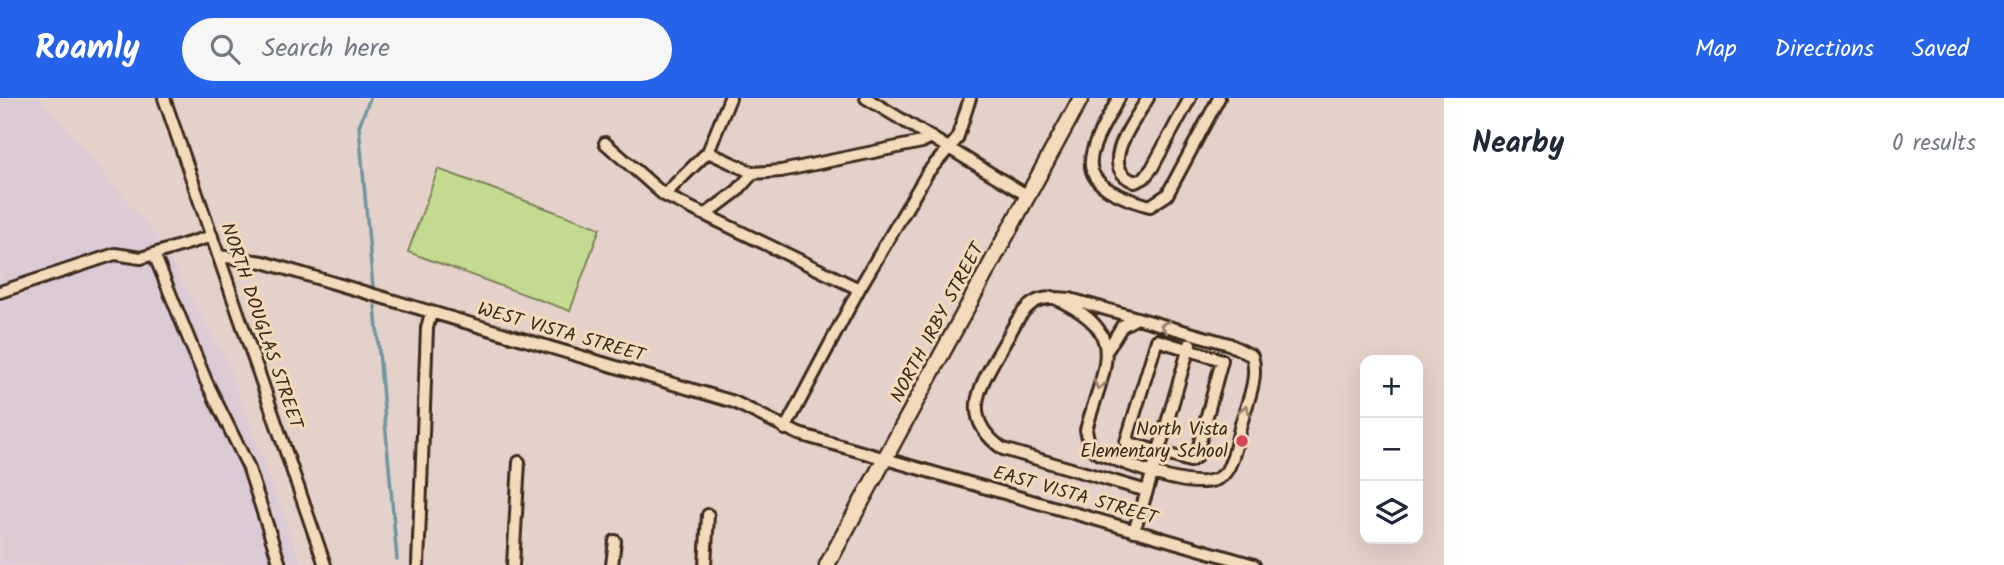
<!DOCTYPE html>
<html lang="en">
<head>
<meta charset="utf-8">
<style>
  :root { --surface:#fff; --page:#f6f6f7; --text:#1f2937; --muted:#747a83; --line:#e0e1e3; --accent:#2563eb }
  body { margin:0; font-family:Kalam,sans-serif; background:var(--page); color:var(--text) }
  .controls { position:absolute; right:21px; bottom:21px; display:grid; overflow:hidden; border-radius:14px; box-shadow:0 7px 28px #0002 }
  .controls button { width:63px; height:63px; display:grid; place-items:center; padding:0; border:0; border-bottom:2px solid var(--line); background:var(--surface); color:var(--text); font:35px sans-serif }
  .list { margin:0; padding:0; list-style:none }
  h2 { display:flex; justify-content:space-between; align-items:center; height:91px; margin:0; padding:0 28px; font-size:30px }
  h2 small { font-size:23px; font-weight:400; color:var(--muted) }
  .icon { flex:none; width:38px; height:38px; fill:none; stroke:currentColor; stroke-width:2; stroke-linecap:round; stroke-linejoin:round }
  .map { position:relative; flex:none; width:1444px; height:467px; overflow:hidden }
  header { display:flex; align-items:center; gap:42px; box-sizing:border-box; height:98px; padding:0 35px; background:var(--accent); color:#fff }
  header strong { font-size:33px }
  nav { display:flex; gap:38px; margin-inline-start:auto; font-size:24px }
  .search { width:490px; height:63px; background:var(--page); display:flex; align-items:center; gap:18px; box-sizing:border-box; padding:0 24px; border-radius:38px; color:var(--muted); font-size:26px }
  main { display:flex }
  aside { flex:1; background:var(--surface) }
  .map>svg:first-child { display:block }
  .built { fill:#dacbd5 }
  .pitch { fill:#c2db91; stroke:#7e8258; stroke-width:2 }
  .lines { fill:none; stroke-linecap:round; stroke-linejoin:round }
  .stream { stroke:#6f969e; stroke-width:3.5 }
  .minor-casing { stroke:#3b2a1e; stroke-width:16 }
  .major-casing { stroke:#3b2a1e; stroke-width:19 }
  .minor { stroke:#f2daba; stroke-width:10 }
  .major { stroke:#f2daba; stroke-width:14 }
  .oneway { stroke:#96826c }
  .poi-dot { fill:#d1495b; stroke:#f2daba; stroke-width:2.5 }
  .labels { text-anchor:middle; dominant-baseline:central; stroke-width:6; stroke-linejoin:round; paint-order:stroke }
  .street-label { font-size:19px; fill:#3b2a1e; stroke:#f2daba }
  .poi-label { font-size:19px; fill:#3b2a1e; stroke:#f2daba; text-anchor:end }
</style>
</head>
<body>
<header>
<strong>Roamly</strong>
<div class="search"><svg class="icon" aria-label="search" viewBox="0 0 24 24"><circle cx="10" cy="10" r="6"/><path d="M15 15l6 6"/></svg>Search here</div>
<nav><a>Map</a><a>Directions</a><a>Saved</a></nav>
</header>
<main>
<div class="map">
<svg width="1444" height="467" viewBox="0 0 1444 467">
  <rect width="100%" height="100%" fill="#e4d1ca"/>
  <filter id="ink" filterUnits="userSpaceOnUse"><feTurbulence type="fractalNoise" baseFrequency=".0143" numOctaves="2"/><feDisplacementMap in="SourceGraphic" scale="14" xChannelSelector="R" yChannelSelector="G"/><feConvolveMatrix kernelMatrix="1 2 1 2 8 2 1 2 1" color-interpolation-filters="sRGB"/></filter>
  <g filter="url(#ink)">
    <path class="built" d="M0 0H40L157 139 226 261 302 467H0Z"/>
    <path class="pitch" d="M438 71 600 130 570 213 408 154Z"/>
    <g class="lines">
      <path class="stream" d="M370 0 359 28 373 190
        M375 208 397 461"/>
      <g class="minor-casing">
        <path id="minor" d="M164 0 325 467
          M866 0 1028 98
          M1119 0C1084 61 1069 85 1150 108L1167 97 1219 0
          M1148 0C1134 24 1096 69 1135 84L1144 80 1152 70 1190 0
          M605 45 664 97 708 54 730 0
          M708 54 753 75 781 73 922 44 931 39
          M664 97 859 191
          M705 117 737 93 753 75
          M154 156 206 283 248 368 280 467
          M219 158 263 164 734 304 799 336 1254 467
          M0 194 115 156 141 160 212 138
          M1052 199C1131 234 1105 264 1086 332L1089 346 1097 355C1124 364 1202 400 1224 376 1234 365 1237 341 1241 326 1247 305 1259 280 1252 258L1229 246 1070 201C1058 200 1044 198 1033 205 1018 215 1011 235 1002 249 980 288 958 319 1003 351L1147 393 1134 433
          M1157 242 1222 262 1196 359 1190 363 1126 344Z
          M1108 251 1122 228 1137 220
          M785 331 859 191 928 74 957 41 970 0
          M1147 393 1190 246
          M418 467 427 230 431 215
          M513 467 519 364
          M612 467 615 443
          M705 467 708 417"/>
      </g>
      <g class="major-casing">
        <path id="major" d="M827 467 1081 0"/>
      </g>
      <use href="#minor" class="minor"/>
      <use href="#major" class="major"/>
    </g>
    <defs><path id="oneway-chevron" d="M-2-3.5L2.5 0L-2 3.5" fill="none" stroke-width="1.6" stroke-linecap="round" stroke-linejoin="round" transform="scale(1.75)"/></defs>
    <g class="oneway">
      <use href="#oneway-chevron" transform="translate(1165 228) rotate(-164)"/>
      <use href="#oneway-chevron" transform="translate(1099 287) rotate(105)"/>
      <use href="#oneway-chevron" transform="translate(1245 312) rotate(-74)"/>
    </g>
  </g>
  <circle class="poi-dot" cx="1242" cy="343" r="7"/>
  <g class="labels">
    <g class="street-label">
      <text transform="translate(938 225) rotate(-62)">NORTH IRBY STREET</text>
      <text transform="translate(261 228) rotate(71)">NORTH DOUGLAS STREET</text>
      <text transform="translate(561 235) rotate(16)">WEST VISTA STREET</text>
      <text transform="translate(1075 398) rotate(16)">EAST VISTA STREET</text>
    </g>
    <g class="poi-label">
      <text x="1228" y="332">North Vista<tspan x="1228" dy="22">Elementary School</tspan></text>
    </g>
  </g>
</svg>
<div class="controls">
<button>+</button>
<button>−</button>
<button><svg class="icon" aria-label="layers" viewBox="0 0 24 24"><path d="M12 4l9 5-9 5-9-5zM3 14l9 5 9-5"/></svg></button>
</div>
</div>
<aside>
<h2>Nearby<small>0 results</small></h2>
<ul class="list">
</ul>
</aside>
</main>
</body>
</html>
